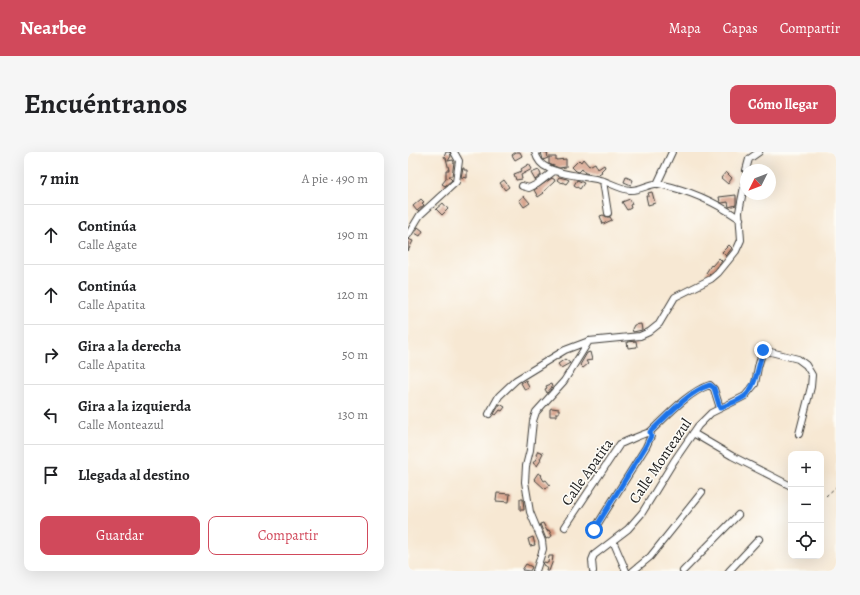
<!DOCTYPE html>
<html lang="es">
<head>
<meta charset="utf-8">
<style>
  :root { --surface:#fff; --page:#f6f6f6; --text:#202124; --muted:#757577; --line:#e0e0e0; --accent:#d1495b }
  body { margin:0; font-family:Alegreya,serif; background:var(--page); color:var(--text) }
  .controls { position:absolute; right:12px; bottom:12px; display:grid; overflow:hidden; border-radius:8px; box-shadow:0 4px 16px #0002 }
  .controls button { width:36px; height:36px; display:grid; place-items:center; padding:0; border:0; border-bottom:1px solid var(--line); background:var(--surface); color:var(--text); font:20px sans-serif }
  .compass { position:absolute; left:332px; top:12px; width:36px; height:36px; border-radius:50%; background:var(--surface); box-shadow:0 4px 16px #0002; rotate:228deg }
  .stop { position:absolute; width:12px; height:12px; margin:-9px; border:3px solid #1a73e8; border-radius:50%; background:#fff }
  .stop.end { background:#1a73e8; border-color:#fff; box-shadow:0 1px 4px #0008 }
  .list { margin:0; padding:0; list-style:none }
  h2 { display:flex; justify-content:space-between; align-items:center; height:52px; margin:0; padding:0 16px; font-size:17px }
  h2 small { font-size:13px; font-weight:400; color:var(--muted) }
  .list li { display:grid; grid-template-columns:26px 1fr auto; gap:12px; align-items:center; box-sizing:border-box; height:60px; padding:0 16px; border-top:1px solid var(--line) }
  .list b { display:block; font-size:15px; white-space:nowrap }
  .list p { margin:0; font-size:13px; white-space:nowrap; color:var(--muted) }
  .list em { font-size:13px; font-style:normal; color:var(--muted) }
  .actions { display:flex; gap:8px; padding:12px 16px }
  .actions a { flex:1; padding:9px 0; border:1px solid var(--accent); border-radius:8px; text-align:center; font-size:14px; color:var(--accent) }
  .actions .main { background:var(--accent); color:#fff }
  .icon { flex:none; width:22px; height:22px; fill:none; stroke:currentColor; stroke-width:2; stroke-linecap:round; stroke-linejoin:round }
  .map { position:relative; flex:none; width:428px; height:419px; overflow:hidden; border-radius:8px }
  header { display:flex; align-items:center; gap:24px; box-sizing:border-box; height:56px; padding:0 20px; background:var(--accent); color:#fff }
  header strong { font-size:19px }
  nav { display:flex; gap:22px; margin-inline-start:auto; font-size:14px }
  .intro { display:flex; align-items:center; justify-content:space-between; box-sizing:border-box; height:96px; padding:0 24px }
  h1 { margin:0; font-size:28px }
  .button { padding:10px 18px; border-radius:8px; background:var(--accent); color:#fff; font-size:14px; font-weight:700 }
  main { display:flex; gap:24px; padding:0 24px }
  aside { flex:1; background:var(--surface); border-radius:8px; box-shadow:0 4px 16px #0002 }
  .map>svg:first-child { display:block }
  .building { fill:#d39a81 }
  .lines { fill:none; stroke-linecap:round; stroke-linejoin:round }
  .minor-casing { stroke:#3d3b37; stroke-width:8 }
  .path { stroke:#3d3b37; stroke-width:1; stroke-dasharray:3 3; stroke-linecap:butt }
  .minor { stroke:#fff; stroke-width:6 }
  .route { stroke:#1a73e8; stroke-width:5 }
  .labels { text-anchor:middle; dominant-baseline:central; stroke-width:3; stroke-linejoin:round; paint-order:stroke }
  .street-label { font-size:15px; fill:#1c1c1c; stroke:#fdfcf7 }
</style>
</head>
<body>
<header>
<strong>Nearbee</strong>
<nav><a>Mapa</a><a>Capas</a><a>Compartir</a></nav>
</header>
<div class="intro"><h1>Encuéntranos</h1><a class="button">Cómo llegar</a></div>
<main>
<aside>
<h2>7 min<small>A pie · 490 m</small></h2>
<ul class="list">
<li><svg class="icon" aria-label="ahead" viewBox="0 0 24 24"><path d="M12 20V5M6 11l6-6 6 6"/></svg><div><b>Continúa</b><p>Calle Agate</p></div><em>190 m</em></li>
<li><svg class="icon" aria-label="ahead" viewBox="0 0 24 24"><path d="M12 20V5M6 11l6-6 6 6"/></svg><div><b>Continúa</b><p>Calle Apatita</p></div><em>120 m</em></li>
<li><svg class="icon" aria-label="right" viewBox="0 0 24 24"><path d="M7 20v-9h11M14 6l5 5-5 5"/></svg><div><b>Gira a la derecha</b><p>Calle Apatita</p></div><em>50 m</em></li>
<li><svg class="icon" aria-label="left" viewBox="0 0 24 24"><path d="M17 20v-9H6M10 6l-5 5 5 5"/></svg><div><b>Gira a la izquierda</b><p>Calle Monteazul</p></div><em>130 m</em></li>
<li><svg class="icon" aria-label="arrive" viewBox="0 0 24 24"><path d="M6 21V4h12l-3 4 3 4H6"/></svg><div><b>Llegada al destino</b></div></li>
</ul>
<div class="actions"><a class="main">Guardar</a><a>Compartir</a></div>
</aside>
<div class="map">
<svg width="428" height="419" viewBox="0 0 428 419">
  <rect width="100%" height="100%" fill="#fdfcf7"/>
  <filter id="ink" filterUnits="userSpaceOnUse"><feTurbulence type="fractalNoise" baseFrequency=".025" numOctaves="2"/><feDisplacementMap in="SourceGraphic" scale="8" xChannelSelector="R" yChannelSelector="G"/><feConvolveMatrix kernelMatrix="1 2 1 2 8 2 1 2 1" color-interpolation-filters="sRGB"/></filter>
  <filter id="wash" filterUnits="userSpaceOnUse"><feTurbulence type="fractalNoise" baseFrequency=".012" numOctaves="4" result="noise"/><feDisplacementMap in="SourceGraphic" scale="16" xChannelSelector="R" yChannelSelector="G"/><feGaussianBlur stdDeviation="0.9" result="paint"/><feColorMatrix in="noise" values="0 0 0 0 0 0 0 0 0 0 0 0 0 0 0 0 0 1.4 0 .05"/><feComposite in="paint" operator="in"/></filter>
  <g filter="url(#wash)">
    <rect width="100%" height="100%" fill="#f7e8d3"/>
    <g id="blocks">
      <path class="building" d="M38 0H42L43 4 40 9 45 8 46 10 44 24H40L44 28 37 34 34 32 38 27V18H41L38 6 36 5Z
        M108 0H112L114 4 107 8 104 3Z
        M133 0H139L140 6 135 8Z
        M141 5H148V8L158 7V15L151 16 141 12Z
        M175 7 181 14 187 11 190 17 196 13 197 15 193 19 194 20 189 23 177 21 174 17 171 20 168 19 164 15 171 8 173 10Z
        M121 12 124 17 113 23 114 27 108 28 106 22 114 19 113 17Z
        M55 16H56V18H59V26L53 25Z
        M131 18 133 23 127 28 123 21Z
        M318 20 324 26 320 32 313 26Z
        M151 25 159 27 161 28 158 32 154 30 153 31 149 28Z
        M218 25 225 28 223 33 216 30Z
        M144 26 147 28 146 30 135 40 136 41 130 45 126 38Z
        M96 28 101 35 97 38 92 31Z
        M169 28 176 31 172 37 166 33Z
        M244 40 247 51 240 53 238 44H241L240 41Z
        M328 43V53L321 55 320 50 314 51 312 50 311 45Z
        M116 44 122 51 116 55 111 48Z
        M13 47 16 50 14 51 16 53 9 59 5 54Z
        M222 47 224 52 222 53 223 56 219 58 214 50Z
        M35 51 40 57 34 63 28 57Z
        M195 63 199 65H202L204 68 195 72 192 64Z
        M10 75 15 79 12 84 7 81Z
        M0 87 5 89 0 99Z
        M321 93 324 96 318 104 314 100Z
        M311 106 314 109 307 118 301 123 298 121 303 113 304 114Z
        M233 172 234 178 225 180 224 177 226 173Z
        M228 189 229 195 220 196 219 190Z
        M182 200 184 208 178 209 180 212 175 216 172 213 179 201Z
        M157 207 162 211 153 216 150 212Z
        M118 228 121 236 117 238 113 231Z
        M143 232 144 235 139 241 137 237 139 236 138 234Z
        M92 252 97 255 94 259 92 258 88 263 86 262Z
        M144 256 151 257V261H148V264H142V257Z
        M130 299 135 301 132 307 133 308 129 314 125 311 130 304 128 303Z
        M130 321 134 323 133 324 136 329 138 328 142 333 137 337 126 327Z
        M89 341 102 342 101 350 88 349Z
        M112 347H115L116 358H112Z
        M135 371 139 379 141 378 144 384 138 387 132 372Z
        M125 385 127 393 122 394 120 387Z
        M141 404H145L144 411 141 419H138L139 415 135 413 136 410 140 411Z
        M118 412 124 415 122 419 114 418Z"/>
    </g>
  </g>
  <g filter="url(#ink)">
    <use href="#blocks" fill-opacity="0" stroke="#3d3b37" stroke-width="1"/>
    <g class="lines">
      <g class="minor-casing">
        <path id="minor" d="M127 0C129 7 132 13 140 16 155 24 179 24 196 29 204 32 213 37 222 38 232 39 244 30 251 32 280 38 309 51 332 67
          M338 18 341 7 351 0
          M195 29 200 61
          M249 32 264 0
          M114 34 121 36 129 32 146 19
          M0 83 12 63 48 30 51 9 46 0
          M81 262 91 244 108 228 157 198 181 189
          M285 281 324 304 383 334
          M157 375 212 292C222 288 232 283 242 280 258 265 281 239 302 233L306 237 312 256
          M186 378 238 295 243 284 242 280
          M205 389 218 419
          M128 419 135 397 134 389 122 360 117 330 118 314 122 298 125 269 128 260 156 229 181 189 232 184 241 180 251 172 267 145 303 127 310 121 328 99 333 88 331 60 338 24
          M185 419 184 408 186 403 220 377 234 361 266 309 290 274 303 261 337 244 347 232 350 215 355 198 390 207 398 213 404 223 403 235 391 282
          M225 419 242 405 294 340
          M275 419 330 363
          M321 419 351 387"/>
      </g>
      <path class="path" d="M418 344 428 335"/>
      <use href="#minor" class="minor"/>
    </g>
  </g>
  <g class="lines" filter="url(#ink)">
    <path class="route" d="M186 378 238 294 243 284 242 280C258 265 281 239 302 233L306 236 312 256C320 252 331 249 337 244 348 235 351 211 355 198"/>
  </g>
  <g class="labels">
    <g class="street-label">
      <text transform="translate(252 309) rotate(-56)">Calle Monteazul</text>
      <text transform="translate(179 320) rotate(-55)">Calle Apatita</text>
    </g>
  </g>
</svg>
<div class="controls">
<button>+</button>
<button>−</button>
<button><svg class="icon" aria-label="locate" viewBox="0 0 24 24"><circle cx="12" cy="12" r="6"/><path d="M12 2v4M12 18v4M2 12h4M18 12h4"/></svg></button>
</div>
<svg class="compass" viewBox="-18 -18 36 36"><path d="M0-13l5 13h-10z" fill="#e53935"/><path d="M0 13l5-13h-10z" fill="#757577"/></svg>
<div class="stop" style="left:186px;top:378px"></div>
<div class="stop end" style="left:355px;top:198px"></div>
</div>
</main>
</body>
</html>
